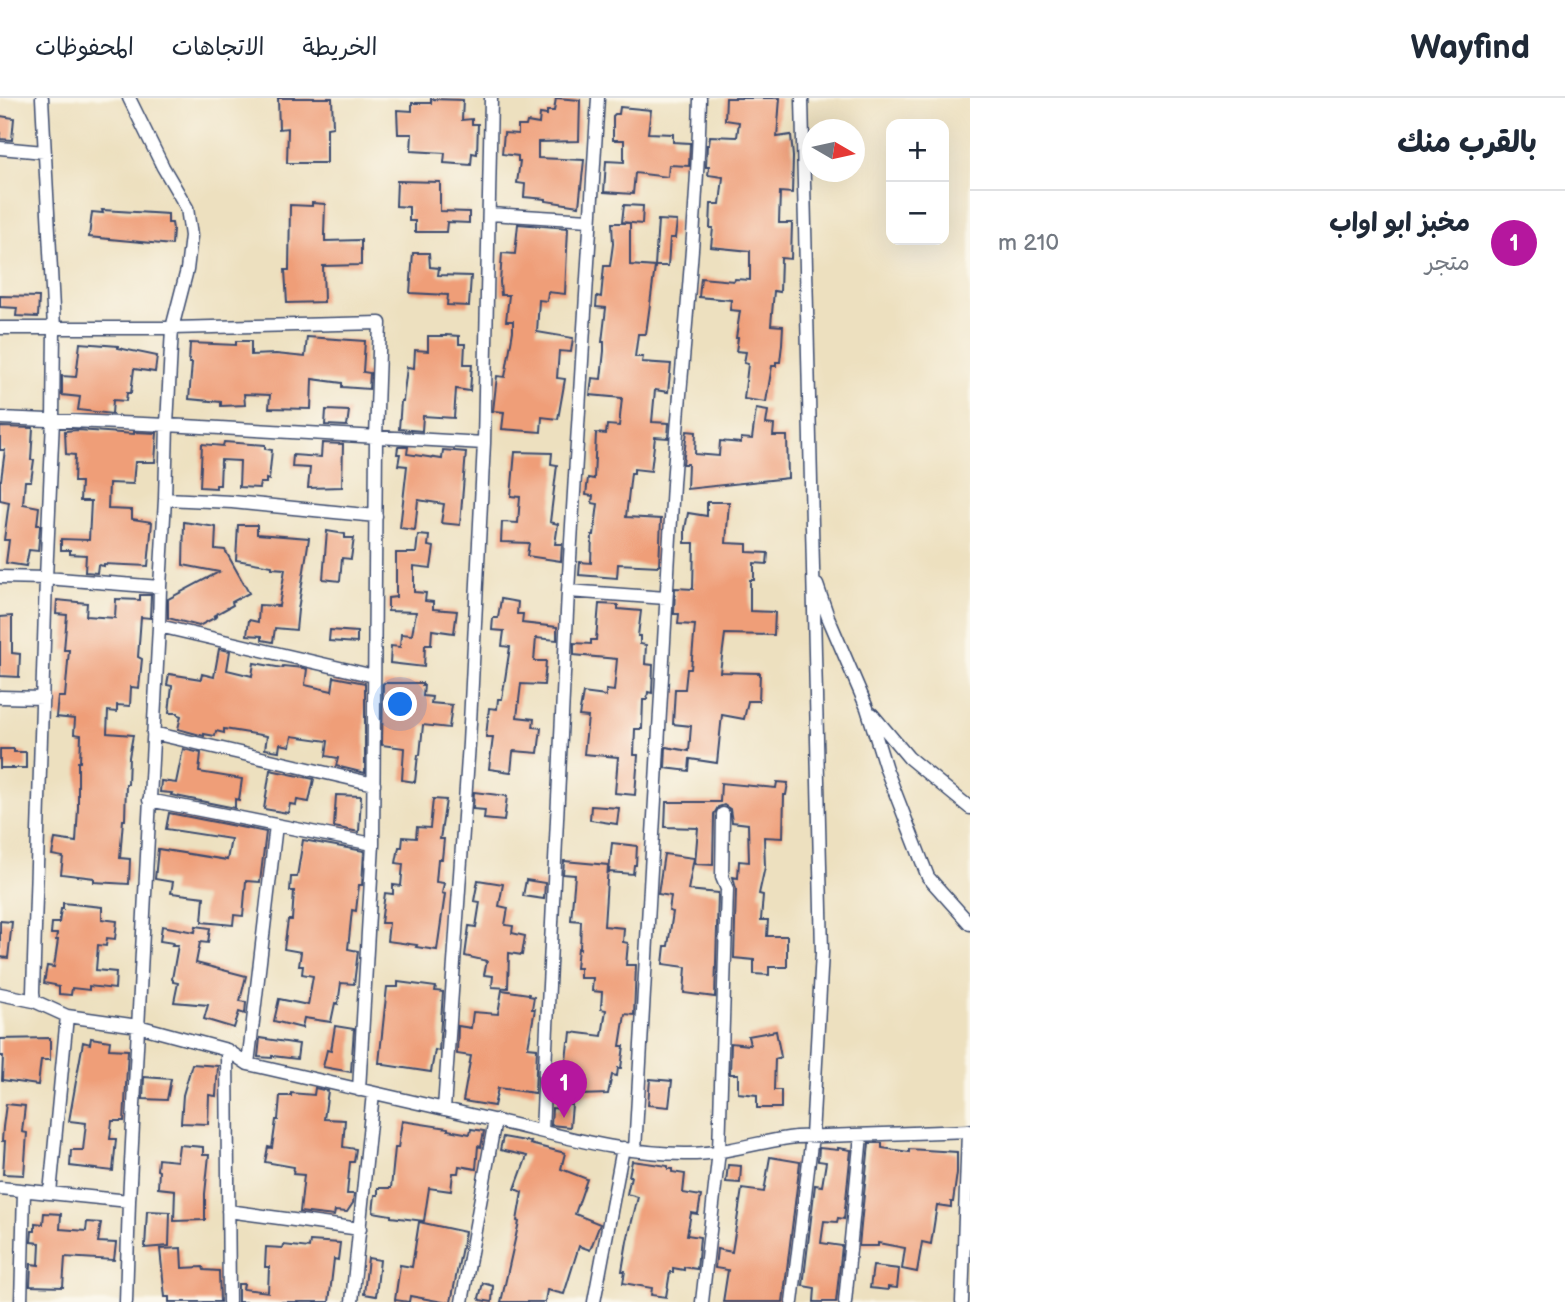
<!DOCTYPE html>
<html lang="ar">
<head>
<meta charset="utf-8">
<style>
  :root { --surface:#fff; --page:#f2f2f3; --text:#1f2937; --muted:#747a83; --line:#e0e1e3; --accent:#b5179e }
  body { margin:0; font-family:"Balsamiq Sans","Playpen Sans Arabic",sans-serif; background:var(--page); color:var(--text); direction:rtl }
  .controls { position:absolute; right:21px; top:21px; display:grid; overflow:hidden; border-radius:14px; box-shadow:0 7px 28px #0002 }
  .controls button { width:63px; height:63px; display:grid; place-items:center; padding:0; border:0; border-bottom:2px solid var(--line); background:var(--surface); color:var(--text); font:35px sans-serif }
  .compass { position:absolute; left:802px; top:21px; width:63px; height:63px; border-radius:50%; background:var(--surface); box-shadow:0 7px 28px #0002; rotate:99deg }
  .you { position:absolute; left:401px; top:607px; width:24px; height:24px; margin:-18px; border:5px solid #fff; border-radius:50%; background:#1a73e8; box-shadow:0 0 0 10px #1a73e833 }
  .badge { display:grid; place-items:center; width:46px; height:46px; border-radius:50%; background:var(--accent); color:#fff; font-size:23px; font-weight:700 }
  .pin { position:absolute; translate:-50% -58px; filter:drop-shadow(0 2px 4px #0008) }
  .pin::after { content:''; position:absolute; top:37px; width:24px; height:21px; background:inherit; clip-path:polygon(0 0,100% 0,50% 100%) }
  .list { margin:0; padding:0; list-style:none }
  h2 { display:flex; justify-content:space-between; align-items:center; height:91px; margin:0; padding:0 28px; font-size:30px }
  h2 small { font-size:23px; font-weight:400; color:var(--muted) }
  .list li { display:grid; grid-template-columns:46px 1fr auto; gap:21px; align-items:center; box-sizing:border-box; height:105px; padding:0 28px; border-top:2px solid var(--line) }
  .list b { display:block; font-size:26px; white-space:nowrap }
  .list p { margin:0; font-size:23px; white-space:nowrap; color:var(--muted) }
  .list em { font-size:23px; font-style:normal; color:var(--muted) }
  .map { position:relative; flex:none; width:970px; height:1204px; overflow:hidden; direction:ltr }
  header { display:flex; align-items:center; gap:42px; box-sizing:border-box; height:98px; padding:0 35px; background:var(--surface); border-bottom:2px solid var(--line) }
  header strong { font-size:33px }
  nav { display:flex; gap:38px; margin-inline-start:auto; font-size:24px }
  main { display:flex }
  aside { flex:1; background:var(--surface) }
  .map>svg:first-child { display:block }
  .building { fill:#ef9e78 }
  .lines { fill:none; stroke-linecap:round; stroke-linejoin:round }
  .minor-casing { stroke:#3a4a6d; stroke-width:15 }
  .minor { stroke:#fff; stroke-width:12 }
</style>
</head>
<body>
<header>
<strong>Wayfind</strong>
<nav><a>الخريطة</a><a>الاتجاهات</a><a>المحفوظات</a></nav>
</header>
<main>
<aside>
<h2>بالقرب منك<small></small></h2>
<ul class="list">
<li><span class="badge">1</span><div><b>مخبز ابو اواب</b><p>متجر</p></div><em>210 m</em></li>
</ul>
</aside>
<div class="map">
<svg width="970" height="1204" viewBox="0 0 970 1204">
  <rect width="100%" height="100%" fill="#fbf7ec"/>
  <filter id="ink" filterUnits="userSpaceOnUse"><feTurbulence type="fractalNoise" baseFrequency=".0143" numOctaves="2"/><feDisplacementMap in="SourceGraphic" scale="14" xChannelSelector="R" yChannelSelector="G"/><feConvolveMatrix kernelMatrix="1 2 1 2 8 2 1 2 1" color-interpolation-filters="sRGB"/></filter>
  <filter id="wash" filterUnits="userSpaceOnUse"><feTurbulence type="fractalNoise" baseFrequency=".00686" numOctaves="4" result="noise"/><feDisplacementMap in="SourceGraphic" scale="28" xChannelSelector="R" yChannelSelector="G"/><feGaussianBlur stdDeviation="1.57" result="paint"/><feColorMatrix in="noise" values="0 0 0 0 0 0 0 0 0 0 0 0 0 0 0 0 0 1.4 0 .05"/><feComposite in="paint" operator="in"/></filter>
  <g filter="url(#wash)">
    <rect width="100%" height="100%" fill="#ede0bf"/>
    <g id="blocks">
      <path class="building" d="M278 0H332L333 29 327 30V65H287L288 30 279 31Z
        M556 0 580 2 579 43 538 44V60L584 62 579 108 546 103V101L524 99 525 86 517 85 520 63H518V58L502 56 504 35 518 36V28H526L527 24 539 26 540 16 547 17V13H554Z
        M726 0H780L777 39 791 37 793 59 792 95 780 94 779 125H792L791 161 781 160 780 194 774 193 771 227 783 228 782 246 780 264H776V268H772L766 304 744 301 748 266 744 265 746 254 736 253 738 240H736L740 213 730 212 731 202 699 199 701 180 734 183 735 181 750 182V153L711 149 713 130H710L711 106H720L723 79 708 77 709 69H706L707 47H709L710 38 737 39 739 24 725 22Z
        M431 1 463 2 462 22 472 21V26H478L477 56 472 55 471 67 444 65 445 55 411 53 412 36H398L397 12 412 13V5H431Z
        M620 9 651 12 648 35 673 36V44L690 45 689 68 669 67 668 79 635 75 633 96 604 94 606 63 624 64V42H613V18L615 16H619Z
        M0 18 14 20 12 42 0 41Z
        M397 83 440 84V113L469 114V125L447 124 446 134H415V123H409V109L396 108Z
        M312 105 325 106 324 137H325V143L361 142V167L323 168 324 204 287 205 285 172H289L290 107 312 108Z
        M624 107 643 108 642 126 622 124Z
        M102 112 168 116V125H172L173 131 172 147 89 139 92 114 103 115Z
        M658 122 677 123 675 140H670L668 168H655Z
        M612 125H630V167L655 169 646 236H638L635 259H643L642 264 671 266 668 294 655 292 652 324 669 325 668 340 655 339 651 373 634 371V375H631L626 419 661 421 659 468 618 466 617 480 579 477 580 464 591 465 592 437H594L598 406 592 405 593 398 586 397 588 380 594 381 596 335 606 336 607 327 619 328 622 300 590 297 592 280 601 281 604 253V244H602L606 210 596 209 597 198 601 199 604 168H610L613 146Z
        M518 126 568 130 565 196 548 194 547 203 539 202 537 234 573 240 571 254 559 253 557 280 565 281 558 321 542 319 541 334 502 331 504 314 493 313 497 278 505 279 513 233V223H506L509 197H501L500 184 502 155 515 156Z
        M413 155H429L430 169 439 170 438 177 471 178 469 208 447 207 448 197 410 195Z
        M0 198 39 199 38 219 16 218 17 210 0 209Z
        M446 237 459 238V246H465L464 266H472L470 293 456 291 454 320 423 318 422 333 399 331 401 303H403L407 269 414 270 415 252 428 253V238H446Z
        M307 239 365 243 363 274 370 275 369 291 342 289V285L312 281 311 311 269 310 270 297 244 296 245 307 221 308V304L189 301 192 265H189L190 245 236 247V243H251V257L276 256 305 259Z
        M80 245 118 248V250L157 258 155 274 134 271 131 295H127L126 303 113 302 112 316 78 312 80 299 62 297V278L76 279Z
        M756 311 768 313 766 326 774 327 773 338H787L788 380 687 391 688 366H683L687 333 696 334 695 356 719 358 720 343 741 345V340L752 341Z
        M326 312 349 313 347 328 325 327Z
        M0 329 33 330 31 362H34L31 383H25L23 406 39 409 37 427H40V429L38 453 29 452 26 468 6 465 9 442H4L9 404 0 402V382H1L5 352H0Z
        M78 332 134 336V334L157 335 155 364H135L133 386 109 385 108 411 132 412V421L152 424 148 468 104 466V468L98 467 97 475 85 474 86 457 70 456V452H61V441L89 442 91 403H80L81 384H74L75 357 66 356 65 333Z
        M224 344 265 347V351L272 352 269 382 266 381V385H260L259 390 239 389 240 363 221 362 220 387H216V390L200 389 202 346 223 348Z
        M322 345 343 346 342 389 308 390 310 370 292 369 293 357 321 359Z
        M398 349H408L407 356 442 361 443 352 466 354 460 427 441 425 444 406 418 402 415 432 400 430 407 368 398 367 400 356H397Z
        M515 354 552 355 551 366 557 367 550 424 558 426 555 446H562L561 463 527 458 529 445 501 444 502 424 518 425 520 399 511 398Z
        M707 404H729L726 445 747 446V454L768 455 767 466 754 465V482H750V513L775 514 774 537 725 536 720 574 760 575 759 603H748L744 621 722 617 717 665 690 661 689 673 665 670 666 649 689 653 691 628 673 626 675 591H685L687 571H691L695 527 678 526 679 516H674L675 490 693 491 694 445H685V431L688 415 707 418Z
        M184 424 216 429 215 451 225 452 249 495 232 504 233 507 213 518H218L199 528 168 520V501L219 474 183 467Z
        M238 427H257V436L309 440 298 512 296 532 275 530 273 544 262 542V538L247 537 249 522 258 524 259 507 279 508 285 471 272 470V468L236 462Z
        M327 433 345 436V440H354L351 461 342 460 340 483 323 481Z
        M418 437 429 438 428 448 434 449 431 470 414 468V494L426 495 425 503 433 504V511L457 513 454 535 432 532 431 547H425L424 569 390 565 391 548 400 549 401 536 412 537 416 514 388 513V500L396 499V455H416Z
        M140 497H151L150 520 141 519 138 559 142 561 139 590 131 589 130 608 117 607V614L108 613 107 635 133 637 129 659 128 686H126L125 722H123L120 760 130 761 129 786 94 784V780L61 776 63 759 52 757 55 741 76 744 78 710V664H80L81 637 74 636 75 621 56 619 58 599H65L69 552H64L67 517 56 516 57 502 87 505 86 518 115 520 116 501 140 502Z
        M501 501 518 504 517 516H523L522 525 557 529V542L536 540 534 563H546L544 587 521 586 517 619 534 621 533 629 541 630 538 655 514 653 513 654 511 674 489 671 493 639H486L489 610 497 611 498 601H502L510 549 502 548 504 533 492 532 493 520H498Z
        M599 506 618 507V511L641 513 638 538H640V546L646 547 645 566 653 567 652 595 648 594 647 602H643L642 631H635L634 657H638L635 697 615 695 618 659 584 656 588 619 579 618 583 595 606 598V592L614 593 617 561 574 557V545L591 546V542H596Z
        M12 518V555L20 556 19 579 0 578V519Z
        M330 532 357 534V545L329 543Z
        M219 551 230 553 227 572 252 578 254 565 282 570 283 568 303 570 307 571 305 587 332 593 334 579 365 585V675L336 668 338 660 326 658 328 643 292 638 290 648 280 646 279 653 265 651 267 638 224 631V635L216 633 215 638 204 636V638L178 631 181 618 178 617V615H169L172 588 167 587 169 576 201 581 202 576 214 579Z
        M384 585H422V587H424L423 598 432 599 431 605 452 607 449 630 423 627 420 657H418L415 684 402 682 404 650 382 647 383 586Z
        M0 651H14V654H26V670H0Z
        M183 651 201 655 199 674 242 681 239 702 235 701V710L171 697 172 695 160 694 161 683 176 685Z
        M270 672 314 681 309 704 297 702 296 707 290 706 288 715 264 711Z
        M777 684 788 685 786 697H784L783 740 764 739 765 769 759 796 763 797 761 822H768L767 838H787V869H769V877L754 876V862L734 860 736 791 733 779 738 780 739 763 749 764 748 726 732 724 730 711 724 707 718 709 714 716 713 767 695 766 698 730 665 729 666 704H720L721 685 776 690Z
        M474 694 507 698 504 723 484 721 485 712 473 711Z
        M336 697 361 698 359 734 334 729Z
        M433 701 446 702 440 741H444L442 761H438L436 784 444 785 442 795 445 796 437 852 416 849 417 847 387 843 389 825H381L385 795 393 796V787L401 788 403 766 396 765 399 749H402L403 739 416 740 417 729 430 730Z
        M591 708 619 710 617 726 590 722Z
        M169 715 266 734 260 784 246 783 243 818 234 817 233 827 202 824 204 799 171 795 173 784 155 781 158 751 227 762 231 741 166 731Z
        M303 742 364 753 362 787H359L356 813 352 812 348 851 358 853 354 886 341 885 338 906 335 905 331 924 304 920 302 930 274 923 279 901 308 907 313 878 302 876 303 868H299L301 854 284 851 288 822H292L294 793H290L291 779H297Z
        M612 745 637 748 636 767H634L633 776 609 774Z
        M664 756 694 760 688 792 718 795 715 899 684 895 686 869 663 866 665 848H668L673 814 669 813 671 798 658 796Z
        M564 763 608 767 604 828 624 830 623 844 628 845 626 867H636L634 917 625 916 620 948H624L621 970H618L617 978 612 977 608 996 580 997 579 984 564 982 568 944H570L571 934 602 938 606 912 601 911 602 894 592 893 593 880H580V870H576L578 850 580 851 581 823 571 822 575 777 563 776Z
        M478 782 503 786 499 808 508 810 505 827 513 828 512 835 525 838 522 857 509 855 508 890 492 889 493 878 484 877 487 863 465 858 469 828 476 829 480 804 474 803Z
        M526 782 545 785 544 801 523 798Z
        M63 805 102 809V821L117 823 115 841 107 840 106 848 98 847 96 872 116 874 115 891 89 888V892L72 890 71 897 59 896V889L55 888V887L44 885 47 868 54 869 58 842H56L57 836H51L52 825H59L61 811H63Z
        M0 823 12 824 8 860 0 859Z
        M162 828 195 834 196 828 210 830 208 845 200 844 196 865 246 878 240 903 246 904 245 916 239 914 234 930 204 921 208 907 174 904 178 885 173 884V882L172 881 178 847H172L173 845 160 843Z
        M398 884 436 889 435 893 443 894 439 953 435 952 431 974 384 967V965H379L387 889H398Z
        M502 892 529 896V898L534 899 532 911H535L528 949 537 950 535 995 498 990 494 1008 463 1003 471 958 457 956 458 928 471 930 473 914 498 916Z
        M335 928 354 931 351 974 323 969 327 952 331 953Z
        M776 933 781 959 775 961 774 992H781V1010H757V997L738 995V976H730L731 945 750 947 748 938Z
        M50 940V962H41L38 987 2 982 3 958H0V941Z
        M91 940 110 943 109 951 128 952 124 1023H112L110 1041H116L113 1073 70 1068 71 1052H83L86 1025 69 1023 83 944 90 946Z
        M260 940 299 946 297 961 272 958V960L258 959Z
        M192 966 218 968 216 998 209 997 208 1026 181 1025 183 997Z
        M144 979 171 981 167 1002 143 1001Z
        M650 981 672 983 669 1009 648 1007Z
        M315 990 328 993 324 1021 345 1022 343 1049 356 1051 354 1064H350L347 1096H354L353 1105 347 1114 335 1113 334 1118 300 1114 304 1077 293 1076 294 1069 265 1064 268 1049 272 1050 276 1022H278L280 998H291V995L314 997Z
        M6 1006 25 1008 22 1034 27 1035 24 1077 3 1076 5 1043H2L3 1029Z
        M561 1006 572 1007 570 1029 551 1027 552 1010 561 1011Z
        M402 1023 448 1030V1032L470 1036 471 1031 484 1033 481 1049 478 1048 476 1071 459 1068 458 1075H453L451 1093 429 1090 424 1123 391 1119V1117L373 1114 375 1097H378V1090H391L395 1050H398Z
        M503 1039 531 1044 530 1046 565 1055 561 1071 587 1081 575 1116 600 1126 590 1152 579 1148 564 1196 547 1192 545 1204H501L519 1124 517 1123 522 1094 515 1091 527 1058 500 1052Z
        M869 1045H882V1050L909 1054V1051L957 1054V1075L953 1104H951V1109L937 1107 931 1146 922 1144 917 1174 902 1171 905 1150 878 1145V1148H859Z
        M179 1047 203 1049V1057H209L205 1096V1122L174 1123 175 1092 158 1090 159 1073 157 1072 158 1061 177 1063Z
        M819 1050 838 1052V1050L851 1052 844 1121 838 1120 837 1124 824 1123 821 1145 842 1148 836 1204H814L815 1190 803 1188 815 1087 822 1088 826 1064 818 1063Z
        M770 1059 800 1064 783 1204H723L728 1172 715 1170 717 1151 732 1154 742 1091 764 1094Z
        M632 1063 668 1068V1071H672V1074L685 1076 683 1095 701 1098 698 1116 691 1115 687 1137 700 1139 697 1171 684 1169V1172L673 1170V1174H670L666 1199 651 1197 652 1190 623 1185 625 1173H622L627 1143 638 1099 627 1096 631 1078H629Z
        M728 1067 741 1068 740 1085 726 1084Z
        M147 1113 170 1114 169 1148 145 1150Z
        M44 1115 61 1116 60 1131 86 1133 87 1124 101 1125 98 1144 116 1145 114 1162 65 1159 63 1189 30 1188 31 1166 39 1167 40 1145 31 1144 32 1133H35V1125L43 1126Z
        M419 1124 465 1134 451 1204H443L410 1198 409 1204 395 1202 400 1167 412 1169Z
        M310 1143 340 1145 338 1162 334 1161 329 1204H238V1186H244L243 1191 268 1194 269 1169H265L266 1149 283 1150 284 1147 309 1150Z
        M181 1150 182 1170 203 1169 204 1172 219 1173 220 1204H169V1199H165L160 1151Z
        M368 1160 380 1162 376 1198 364 1196Z
        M873 1168 899 1171 897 1190 888 1189V1192L870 1190Z
        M483 1185 493 1188 492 1204 480 1202 479 1200Z"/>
    </g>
  </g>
  <g filter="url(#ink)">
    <use href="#blocks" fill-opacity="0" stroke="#3a4a6d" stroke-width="2"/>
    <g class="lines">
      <g class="minor-casing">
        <path id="minor" d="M0 50 44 54
          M490 116 589 122
          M0 230H172L380 225 376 340 373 746 359 992
          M0 320 167 327 484 345
          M165 401 232 404 376 418
          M0 479 46 480 160 489
          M817 487 828 519 867 610 886 671 928 779 970 826
          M568 493 666 500
          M159 528 374 578
          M0 599 43 600
          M872 616 909 660 970 710
          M153 635 374 686
          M149 702 373 746
          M0 896 34 903 67 918 138 928 227 952 248 966C331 985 414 1004 497 1023 559 1037 622 1056 685 1056 723 1057 759 1043 796 1039L970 1033
          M34 903 33 894 46 480 53 322 54 230 42 0
          M227 952 229 1204
          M248 966 276 727
          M444 1011 469 645 484 345 491 0
          M542 1033 568 493 598 0
          M635 1052C647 830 659 608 673 386 682 257 697 129 700 0
          M0 1090 129 1103
          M50 1095 67 918
          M228 1113 360 1131
          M21 1204 24 1093
          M126 1204 129 1103 159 528 160 489 165 401 167 327 172 230 187 172 191 138 187 110 163 69 129 0
          M352 1204 373 995
          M462 1204 495 1022
          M594 1204 623 1050
          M702 1204 719 1053 727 791 722 779 723 716
          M792 1204 812 1038 822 854 802 0
          M845 1204 861 1037
          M962 1204 968 1033"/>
      </g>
      <use href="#minor" class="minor"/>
    </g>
  </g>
</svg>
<div class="controls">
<button>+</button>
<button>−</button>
</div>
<svg class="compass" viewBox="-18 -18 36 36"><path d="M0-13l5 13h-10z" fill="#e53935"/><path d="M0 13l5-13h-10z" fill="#747a83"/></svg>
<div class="you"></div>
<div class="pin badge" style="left:564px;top:1020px">1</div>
</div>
</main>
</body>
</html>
